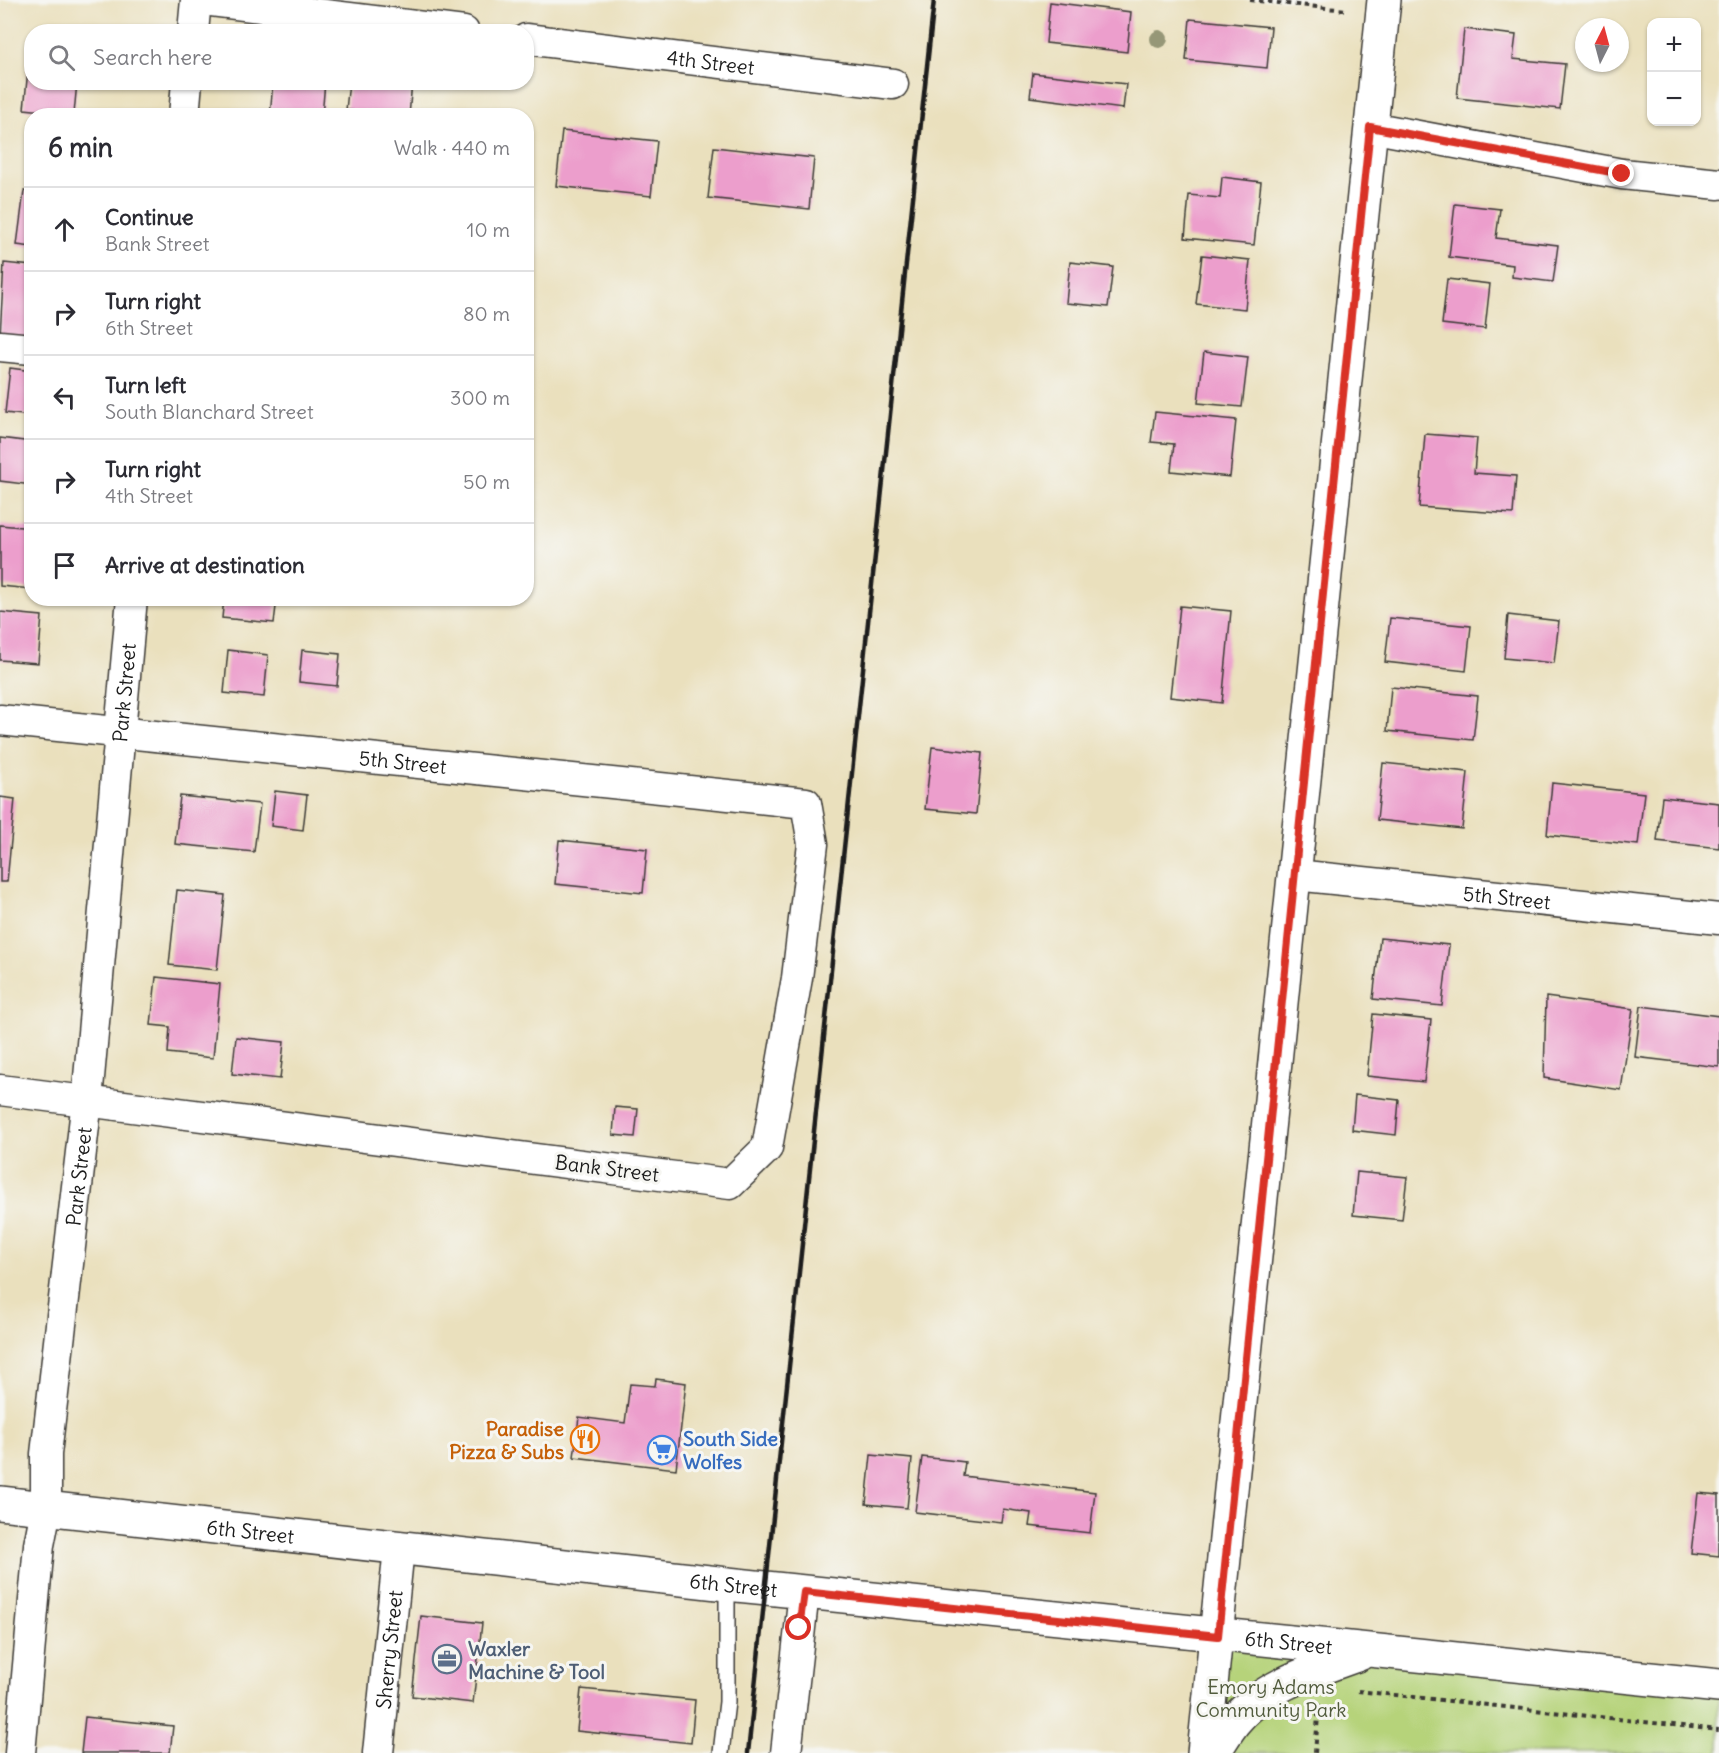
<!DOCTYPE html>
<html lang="en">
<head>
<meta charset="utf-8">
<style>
  :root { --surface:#fff; --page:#f2f2f3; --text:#2b2b33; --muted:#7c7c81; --line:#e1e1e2 }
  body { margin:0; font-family:Delius,sans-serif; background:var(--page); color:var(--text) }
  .controls { position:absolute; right:18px; top:18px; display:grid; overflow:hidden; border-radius:12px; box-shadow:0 2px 4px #0004 }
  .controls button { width:54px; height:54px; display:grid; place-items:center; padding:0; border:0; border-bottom:2px solid var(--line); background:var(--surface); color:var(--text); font:30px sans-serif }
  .compass { position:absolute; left:1575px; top:18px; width:54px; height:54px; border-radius:50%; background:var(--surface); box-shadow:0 2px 4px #0004; rotate:6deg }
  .stop { position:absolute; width:18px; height:18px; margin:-14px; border:4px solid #d93025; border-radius:50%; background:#fff }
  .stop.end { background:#d93025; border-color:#fff; box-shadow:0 2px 6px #0008 }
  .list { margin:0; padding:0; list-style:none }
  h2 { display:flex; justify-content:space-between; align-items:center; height:78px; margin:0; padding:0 24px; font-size:26px }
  h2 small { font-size:20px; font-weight:400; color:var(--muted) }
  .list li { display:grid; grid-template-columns:39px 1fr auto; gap:18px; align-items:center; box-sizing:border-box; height:84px; padding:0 24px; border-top:2px solid var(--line) }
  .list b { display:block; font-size:22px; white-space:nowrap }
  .list p { margin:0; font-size:20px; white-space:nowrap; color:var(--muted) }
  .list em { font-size:20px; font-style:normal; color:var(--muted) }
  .icon { flex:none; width:33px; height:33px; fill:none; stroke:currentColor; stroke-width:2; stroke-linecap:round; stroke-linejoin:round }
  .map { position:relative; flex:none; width:1719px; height:1753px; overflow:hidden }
  .search { position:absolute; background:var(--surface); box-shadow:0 2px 4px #0004; left:24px; top:24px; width:510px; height:66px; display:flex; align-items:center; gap:15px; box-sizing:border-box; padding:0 21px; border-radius:24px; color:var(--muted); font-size:22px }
  .panel { position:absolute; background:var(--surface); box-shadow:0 2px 4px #0004; left:24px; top:108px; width:510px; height:498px; border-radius:24px }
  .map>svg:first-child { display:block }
  .green { fill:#b6d37a; stroke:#69784b; stroke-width:1.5 }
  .building { fill:#ec9ecc }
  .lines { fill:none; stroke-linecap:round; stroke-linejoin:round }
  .lane-casing { stroke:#3b3934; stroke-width:18 }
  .street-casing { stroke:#3b3934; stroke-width:33 }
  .secondary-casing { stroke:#3b3934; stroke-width:36 }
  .path { stroke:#3b3934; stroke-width:4; stroke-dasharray:4.5 4.5; stroke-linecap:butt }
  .lane { stroke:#fff; stroke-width:15 }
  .street { stroke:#fff; stroke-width:30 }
  .secondary { stroke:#fff; stroke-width:33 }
  .rail { stroke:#1c1c1c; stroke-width:4.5 }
  .tree { fill:#969777 }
  .route { stroke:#d93025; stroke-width:8 }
  .labels { text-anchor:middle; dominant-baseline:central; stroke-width:6; stroke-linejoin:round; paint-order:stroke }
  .street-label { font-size:20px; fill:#1c1c1c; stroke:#f6f6f2 }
  .food-label { font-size:20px; font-weight:bold; fill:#c56008; stroke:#f6f6f2; text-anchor:end }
  .shop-label { font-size:20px; font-weight:bold; fill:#366cbe; stroke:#f6f6f2; text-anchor:start }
  .service-label { font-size:20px; font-weight:bold; fill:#4e5e75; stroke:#f6f6f2; text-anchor:start }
  .park-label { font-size:20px; fill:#525c3d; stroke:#f6f6f2 }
</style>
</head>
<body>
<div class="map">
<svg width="1719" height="1753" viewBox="0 0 1719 1753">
  <rect width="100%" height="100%" fill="#f6f6f2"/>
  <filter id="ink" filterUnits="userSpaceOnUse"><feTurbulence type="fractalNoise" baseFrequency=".0167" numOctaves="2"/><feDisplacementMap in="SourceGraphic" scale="12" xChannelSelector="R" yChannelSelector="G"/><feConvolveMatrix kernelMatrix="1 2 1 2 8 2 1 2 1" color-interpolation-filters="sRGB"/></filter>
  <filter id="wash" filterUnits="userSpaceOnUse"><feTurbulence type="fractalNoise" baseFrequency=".008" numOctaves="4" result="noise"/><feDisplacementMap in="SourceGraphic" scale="24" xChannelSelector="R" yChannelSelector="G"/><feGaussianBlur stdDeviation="1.35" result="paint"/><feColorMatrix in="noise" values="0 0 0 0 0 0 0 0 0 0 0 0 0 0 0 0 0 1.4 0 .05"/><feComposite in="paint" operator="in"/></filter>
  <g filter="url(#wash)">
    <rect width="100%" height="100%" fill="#eae0bd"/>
    <path class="green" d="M1218 1636 1719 1686V1753H1206Z"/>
    <g id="blocks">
      <path class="building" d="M1050 2 1131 12 1127 52 1046 43Z
        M1190 19 1271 27 1267 68 1186 60Z
        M1464 29 1516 35 1513 59 1565 64 1560 109 1457 98Z
        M30 50 32 82H77L74 114 24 109Z
        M1033 73 1126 84 1123 109 1030 97Z
        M273 82H325L322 116H270Z
        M349 82H412L409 116 346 110Z
        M562 131 657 141 651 196 556 186Z
        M714 147 814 158 809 209 708 198Z
        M1222 177 1261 182 1254 245 1185 238 1189 195 1220 198Z
        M24 191 32 192V247L17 245Z
        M1455 204 1500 209 1496 238 1558 245 1553 282 1512 277 1513 265 1449 257Z
        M1202 255 1250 260 1245 309 1196 304Z
        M1070 262 1113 267 1108 307 1066 303Z
        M4 263 32 266V339L0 336Z
        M1447 279 1490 284 1485 329 1442 324Z
        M1204 352 1248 357 1242 407 1198 403Z
        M10 368 32 371V416L5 413Z
        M1155 412 1236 420 1230 477 1171 471 1174 444 1151 442Z
        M1425 434 1477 438 1474 473 1516 476 1513 514 1419 507Z
        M0 438 32 442V485L0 481Z
        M0 525 32 528V589L0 586Z
        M224 598H277L274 623 222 618Z
        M1180 606 1231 611 1222 703 1170 697Z
        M0 612 42 616 38 663 0 660Z
        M1508 615 1559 621 1554 663 1504 658Z
        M1390 618 1471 626 1466 671 1385 662Z
        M228 650 268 655 264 697 224 693Z
        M302 650 340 654 337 686 299 682Z
        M1391 687 1478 696 1473 740 1387 731Z
        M932 747 982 753 976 814 925 809Z
        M1383 763 1468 772 1462 829 1377 820Z
        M1552 783 1644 793 1638 845 1547 835Z
        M275 791 307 795 303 830 271 826Z
        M180 796 260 804 254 852 175 844Z
        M0 797 15 799 7 882H0Z
        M1662 797 1719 803V848L1657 841Z
        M559 840 647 849 643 893 555 884Z
        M177 890 225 895 217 970 169 965Z
        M1380 938 1449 945 1442 1006 1373 999Z
        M156 977 220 984 213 1058 168 1053 170 1027 151 1025Z
        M1546 997 1633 1009 1621 1090 1544 1078Z
        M1641 1006 1719 1016V1067L1635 1057Z
        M1373 1014 1431 1020 1424 1082 1367 1076Z
        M236 1037 284 1042 280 1079 232 1074Z
        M1355 1095 1399 1100 1396 1135 1352 1130Z
        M615 1107 638 1109 635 1137 613 1135Z
        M1357 1172 1407 1177 1402 1220 1353 1215Z
        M656 1379 686 1383 676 1469 574 1457 579 1417 625 1423 630 1384 655 1386Z
        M871 1455 912 1459 907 1508 866 1504Z
        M922 1457 965 1462 963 1476 1095 1492 1090 1533 1029 1526 1031 1513 1003 1509 1001 1522 915 1512Z
        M1698 1493 1719 1495V1556L1691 1553Z
        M421 1616 482 1623 473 1703 412 1696Z
        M581 1689 695 1700 691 1743 577 1731Z
        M85 1717 173 1726 170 1753H81Z"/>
    </g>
  </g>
  <g filter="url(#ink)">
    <use href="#blocks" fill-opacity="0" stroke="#3b3934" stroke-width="1.5"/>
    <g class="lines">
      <g class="lane-casing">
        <path id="lane" d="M721 1753 727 1702V1584"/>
      </g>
      <g class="street-casing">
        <g id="street">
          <path d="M203 0 464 32"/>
          <path d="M193 32 196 0"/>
          <path id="s1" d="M526 39 893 84"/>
          <path d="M184 116 187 82"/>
          <path d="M1370 127 1622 174 1719 184"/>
          <path d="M0 346 32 349"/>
          <path id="s2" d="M0 720 806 803 813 844 797 978 767 1148 730 1184 0 1090"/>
          <path id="s3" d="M1295 875 1719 919"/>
          <path id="s4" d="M20 1753 39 1545 46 1509V1454L87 1100 132 598"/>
          <path id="s5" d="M378 1753 399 1548"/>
          <path d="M786 1753 804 1592"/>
        </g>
      </g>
      <g class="secondary-casing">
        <g id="secondary">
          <path id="s6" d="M0 1503 727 1584 1719 1686"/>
          <path d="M1204 1753 1384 0"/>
          <path d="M1213 1753C1220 1743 1226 1732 1234 1722 1262 1686 1318 1669 1359 1654"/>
        </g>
      </g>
      <path class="path" d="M1250 0 1346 10
        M1358 1691 1719 1730
        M1315 1753 1319 1704"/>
      <use href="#lane" class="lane"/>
      <use href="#street" class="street"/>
      <use href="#secondary" class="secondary"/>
      <path class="rail" d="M748 1753 934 0"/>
    </g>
    <circle class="tree" cx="1159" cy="39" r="9"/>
  </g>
  <g class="lines" filter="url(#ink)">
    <path class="route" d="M799 1628 804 1592 1218 1636 1370 127 1622 174"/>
  </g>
  <defs>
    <g id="restaurant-ring" transform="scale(1.5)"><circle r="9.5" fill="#f6f6f2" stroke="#e8710a" stroke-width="1.5"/><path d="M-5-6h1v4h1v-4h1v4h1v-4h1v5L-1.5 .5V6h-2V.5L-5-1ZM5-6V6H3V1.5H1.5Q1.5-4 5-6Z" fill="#e8710a"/></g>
    <g id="supermarket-ring" transform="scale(1.5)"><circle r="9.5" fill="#f6f6f2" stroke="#3f7fe0" stroke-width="1.5"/><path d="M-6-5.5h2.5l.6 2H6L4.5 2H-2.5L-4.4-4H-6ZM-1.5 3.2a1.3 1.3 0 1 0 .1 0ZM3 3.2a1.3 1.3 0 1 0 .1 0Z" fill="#3f7fe0"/></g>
    <g id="office-ring" transform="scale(1.5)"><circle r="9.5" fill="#f6f6f2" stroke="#5c6f8a" stroke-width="1.5"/><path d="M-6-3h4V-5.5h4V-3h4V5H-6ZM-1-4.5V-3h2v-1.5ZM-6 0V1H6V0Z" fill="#5c6f8a"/></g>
  </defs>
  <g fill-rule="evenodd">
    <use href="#restaurant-ring" x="585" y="1439"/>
    <use href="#supermarket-ring" x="662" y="1450"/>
    <use href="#office-ring" x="447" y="1659"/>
  </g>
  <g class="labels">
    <g class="street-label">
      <text stroke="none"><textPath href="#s1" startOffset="186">4th Street</textPath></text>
      <text stroke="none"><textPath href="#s4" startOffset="1066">Park Street</textPath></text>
      <text stroke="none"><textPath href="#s2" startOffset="405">5th Street</textPath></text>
      <text stroke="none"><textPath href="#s3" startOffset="213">5th Street</textPath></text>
      <text transform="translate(607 1168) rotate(7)">Bank Street</text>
      <text stroke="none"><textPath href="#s4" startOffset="580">Park Street</textPath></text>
      <text stroke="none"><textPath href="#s6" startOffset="252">6th Street</textPath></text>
      <text stroke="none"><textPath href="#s6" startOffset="738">6th Street</textPath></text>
      <text stroke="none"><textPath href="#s6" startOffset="1296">6th Street</textPath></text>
      <text stroke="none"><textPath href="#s5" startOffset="104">Sherry Street</textPath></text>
    </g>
    <g class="food-label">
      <text x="564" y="1428">Paradise<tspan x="564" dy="23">Pizza &amp; Subs</tspan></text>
    </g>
    <g class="shop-label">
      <text x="683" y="1438">South Side<tspan x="683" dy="23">Wolfes</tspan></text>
    </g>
    <g class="service-label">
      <text x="468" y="1648">Waxler<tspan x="468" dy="23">Machine &amp; Tool</tspan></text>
    </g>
    <g class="park-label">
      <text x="1271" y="1686">Emory Adams<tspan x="1271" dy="23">Community Park</tspan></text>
    </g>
  </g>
</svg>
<div class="controls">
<button>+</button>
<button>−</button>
</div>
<svg class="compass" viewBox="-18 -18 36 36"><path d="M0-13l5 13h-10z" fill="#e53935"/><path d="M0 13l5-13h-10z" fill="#7c7c81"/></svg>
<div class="stop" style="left:799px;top:1628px"></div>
<div class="stop end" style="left:1622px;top:174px"></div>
<div class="search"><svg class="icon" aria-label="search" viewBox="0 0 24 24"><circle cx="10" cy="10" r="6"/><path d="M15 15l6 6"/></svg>Search here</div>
<section class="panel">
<h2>6 min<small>Walk · 440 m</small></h2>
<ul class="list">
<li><svg class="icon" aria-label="ahead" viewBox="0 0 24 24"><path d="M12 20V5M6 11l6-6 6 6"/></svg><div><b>Continue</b><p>Bank Street</p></div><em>10 m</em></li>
<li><svg class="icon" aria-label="right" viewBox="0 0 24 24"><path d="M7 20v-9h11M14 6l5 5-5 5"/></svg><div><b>Turn right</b><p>6th Street</p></div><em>80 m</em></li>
<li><svg class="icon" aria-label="left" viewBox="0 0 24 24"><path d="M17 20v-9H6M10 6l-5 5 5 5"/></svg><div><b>Turn left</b><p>South Blanchard Street</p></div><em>300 m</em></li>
<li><svg class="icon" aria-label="right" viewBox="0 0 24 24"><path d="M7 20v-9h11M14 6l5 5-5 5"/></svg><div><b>Turn right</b><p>4th Street</p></div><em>50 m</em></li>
<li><svg class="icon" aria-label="arrive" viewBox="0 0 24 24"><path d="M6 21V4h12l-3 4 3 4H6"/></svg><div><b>Arrive at destination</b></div></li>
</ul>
</section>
</div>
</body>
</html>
